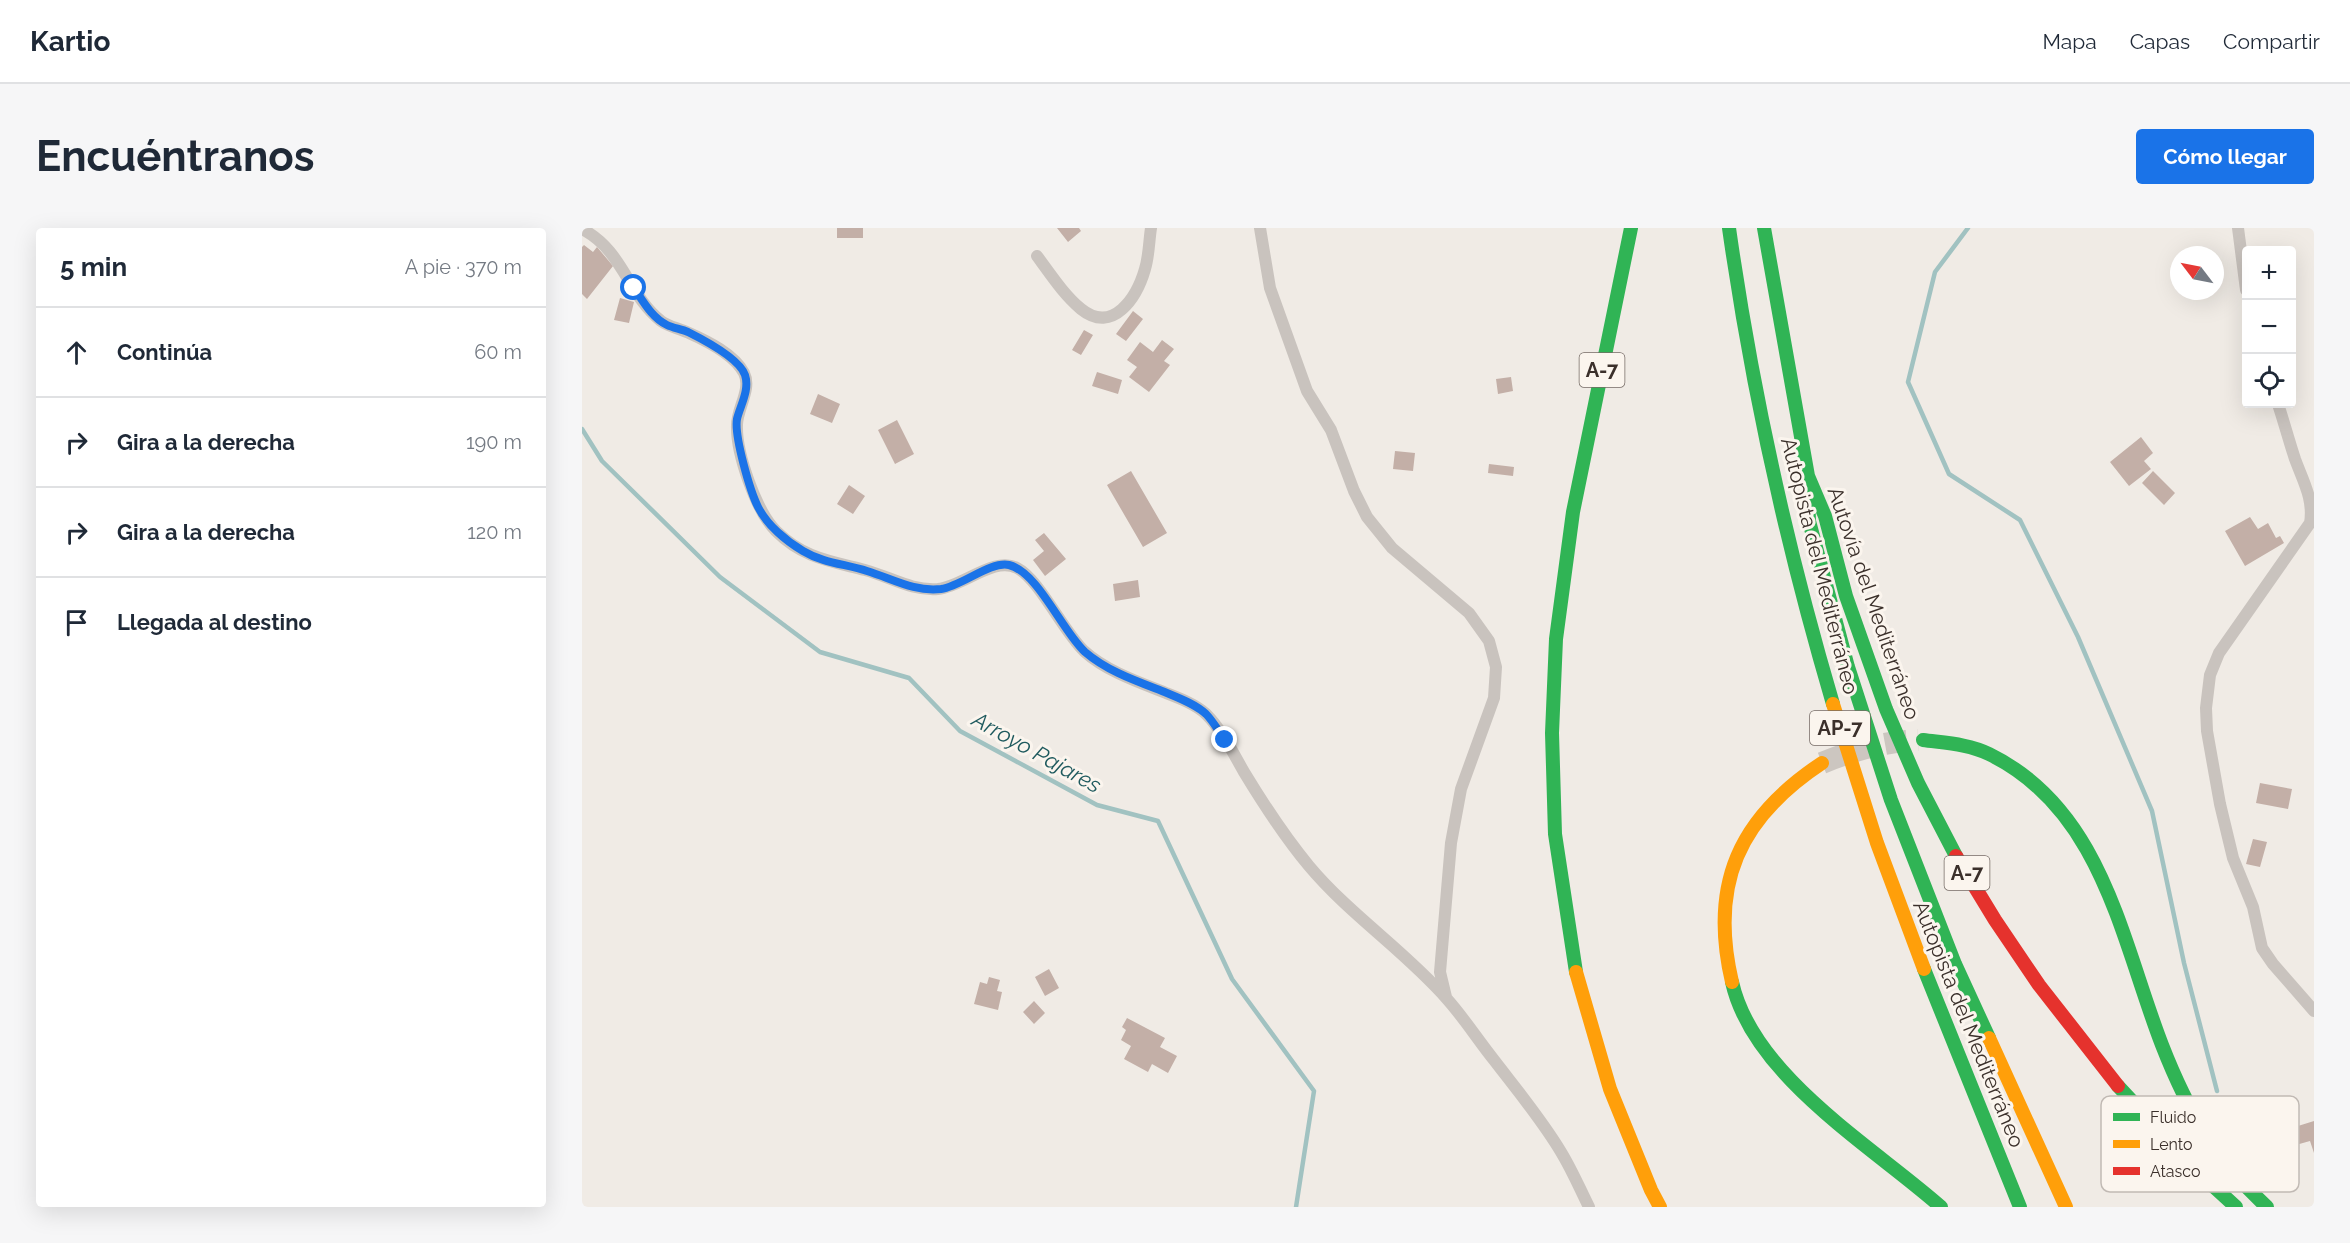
<!DOCTYPE html>
<html lang="es">
<head>
<meta charset="utf-8">
<style>
  :root { --surface:#fff; --page:#f6f6f7; --text:#1f2937; --muted:#747a83; --line:#e0e1e3; --accent:#1a73e8 }
  body { margin:0; font-family:Raleway,sans-serif; background:var(--page); color:var(--text) }
  .controls { position:absolute; right:18px; top:18px; display:grid; overflow:hidden; border-radius:6px; box-shadow:0 6px 24px #0002 }
  .controls button { width:54px; height:54px; display:grid; place-items:center; padding:0; border:0; border-bottom:2px solid var(--line); background:var(--surface); color:var(--text); font:30px sans-serif }
  .compass { position:absolute; left:1588px; top:18px; width:54px; height:54px; border-radius:50%; background:var(--surface); box-shadow:0 6px 24px #0002; rotate:302deg }
  .stop { position:absolute; width:18px; height:18px; margin:-14px; border:4px solid #1a73e8; border-radius:50%; background:#fff }
  .stop.end { background:#1a73e8; border-color:#fff; box-shadow:0 2px 6px #0008 }
  .list { margin:0; padding:0; list-style:none }
  h2 { display:flex; justify-content:space-between; align-items:center; height:78px; margin:0; padding:0 24px; font-size:26px }
  h2 small { font-size:20px; font-weight:400; color:var(--muted) }
  .list li { display:grid; grid-template-columns:39px 1fr auto; gap:18px; align-items:center; box-sizing:border-box; height:90px; padding:0 24px; border-top:2px solid var(--line) }
  .list b { display:block; font-size:22px; white-space:nowrap }
  .list em { font-size:20px; font-style:normal; color:var(--muted) }
  .icon { flex:none; width:33px; height:33px; fill:none; stroke:currentColor; stroke-width:2; stroke-linecap:round; stroke-linejoin:round }
  .map { position:relative; flex:none; width:1732px; height:979px; overflow:hidden; border-radius:6px }
  header { display:flex; align-items:center; gap:36px; box-sizing:border-box; height:84px; padding:0 30px; background:var(--surface); border-bottom:2px solid var(--line) }
  header strong { font-size:28px }
  nav { display:flex; gap:33px; margin-inline-start:auto; font-size:21px }
  .intro { display:flex; align-items:center; justify-content:space-between; box-sizing:border-box; height:144px; padding:0 36px }
  h1 { margin:0; font-size:42px }
  .button { padding:15px 27px; border-radius:6px; background:var(--accent); color:#fff; font-size:21px; font-weight:700 }
  main { display:flex; gap:36px; padding:0 36px }
  aside { flex:1; background:var(--surface); border-radius:6px; box-shadow:0 6px 24px #0002 }
  .map>svg:first-child { display:block }
  .lines { fill:none; stroke-linecap:round; stroke-linejoin:round }
  .stream { stroke:#a1c2c1; stroke-width:4.5 }
  .building { fill:#c3afa7 }
  .highway-tunnel { stroke:#ccc6c0; stroke-width:22; stroke-dasharray:22 11; stroke-linecap:butt }
  .street { stroke:#c9c3be; stroke-width:12 }
  .fast { stroke:#30b455; stroke-width:14 }
  .slow { stroke:#ff9f0a; stroke-width:14 }
  .jam { stroke:#e5322d; stroke-width:14 }
  .route { stroke:#1a73e8; stroke-width:8 }
  .labels { text-anchor:middle; dominant-baseline:central; stroke-width:6; stroke-linejoin:round; paint-order:stroke }
  .shield { fill:#fbf5ee; stroke:#756b66; stroke-width:1.5 }
  .shield-label { font-size:20px; font-weight:bold; fill:#3b302b }
  .street-label { font-size:21px; fill:#3b302b; stroke:#fbf5ee }
  .water-label { font-size:22px; font-style:italic; fill:#1f5a5e; stroke:#fbf5ee }
  .key { fill:#fbf5ee; stroke:#c1bab4; stroke-width:1.5 }
  .key-label { font-size:16px; fill:#3b302b }
</style>
</head>
<body>
<header>
<strong>Kartio</strong>
<nav><a>Mapa</a><a>Capas</a><a>Compartir</a></nav>
</header>
<div class="intro"><h1>Encuéntranos</h1><a class="button">Cómo llegar</a></div>
<main>
<aside>
<h2>5 min<small>A pie · 370 m</small></h2>
<ul class="list">
<li><svg class="icon" aria-label="ahead" viewBox="0 0 24 24"><path d="M12 20V5M6 11l6-6 6 6"/></svg><div><b>Continúa</b></div><em>60 m</em></li>
<li><svg class="icon" aria-label="right" viewBox="0 0 24 24"><path d="M7 20v-9h11M14 6l5 5-5 5"/></svg><div><b>Gira a la derecha</b></div><em>190 m</em></li>
<li><svg class="icon" aria-label="right" viewBox="0 0 24 24"><path d="M7 20v-9h11M14 6l5 5-5 5"/></svg><div><b>Gira a la derecha</b></div><em>120 m</em></li>
<li><svg class="icon" aria-label="arrive" viewBox="0 0 24 24"><path d="M6 21V4h12l-3 4 3 4H6"/></svg><div><b>Llegada al destino</b></div></li>
</ul>
</aside>
<div class="map">
<svg width="1732" height="979" viewBox="0 0 1732 979">
  <rect width="100%" height="100%" fill="#f0ebe5"/>
  <g class="lines">
    <path class="stream" d="M1386 0 1353 44 1326 154 1367 246 1438 292 1496 409 1570 583 1602 735 1635 863
      M0 201 20 233 138 349 238 424 327 450 378 503 515 577 576 593 650 751 732 863 714 979"/>
  </g>
  <path class="building" d="M255 0H281V10H255Z
    M475 0H497L499 3 486 14Z
    M2 17 11 24 15 19 31 38 5 71 0 66V19Z
    M38 70 52 74 47 95 32 92Z
    M551 83 561 91 544 113 534 106Z
    M502 102 511 107 499 127 490 122Z
    M580 112 592 121 582 133 588 137 567 164 547 149 555 139 545 132 558 114 571 124Z
    M515 144 540 152 536 166 510 158Z
    M929 149 931 163 916 166 914 151Z
    M236 166 258 176 250 195 228 186Z
    M315 192 332 226 313 236 296 202Z
    M1559 209 1571 225 1562 233 1569 241 1547 258 1528 234Z
    M813 223 833 225 831 243 811 241Z
    M907 236 932 239 931 248 906 245Z
    M549 243 585 305 561 319 525 257Z
    M1571 243 1593 265 1582 277 1560 255Z
    M267 257 283 268 271 286 255 276Z
    M1668 289 1676 301 1686 295 1694 310 1698 308 1702 315 1663 338 1643 303Z
    M462 305 484 331 463 348 451 332 462 323 453 312Z
    M556 352 558 369 533 373 531 356Z
    M1678 555 1710 561 1706 581 1674 575Z
    M1671 611 1685 614 1678 639 1664 636Z
    M467 741 477 760 463 768 453 749Z
    M407 749 418 752 415 763 420 764 416 782 392 776 398 754 405 756Z
    M452 773 463 785 452 796 441 784Z
    M545 790 583 810 578 819 595 828 586 845 570 836 566 844 542 831 549 818 539 812 544 802 540 799Z
    M1732 893V925L1728 913 1679 927 1672 901 1697 894 1700 903Z"/>
  <g class="lines">
    <path class="highway-tunnel" d="M1240 535C1272 522 1301 514 1336 512"/>
    <path class="street" d="M678 0 688 60 725 163 749 202 772 263 785 289 810 320 887 385 907 413 914 439 912 470 879 561 869 615 858 744 864 769
      M1656 0 1664 62
      M0 1C42 23 45 66 79 93 87 99 97 100 107 105 125 113 152 126 162 145 170 161 155 180 155 197 154 225 174 283 194 303 221 330 248 333 283 342 309 349 329 363 356 361 382 358 412 328 435 340 457 351 481 403 502 423 524 443 556 454 584 465 597 470 613 476 624 486 640 502 651 525 662 544 682 577 702 608 727 638 768 687 823 723 865 771 882 790 896 812 912 832 935 862 960 892 979 924 990 942 998 961 1007 979
      M455 28C469 47 482 67 499 81 531 107 555 69 563 41 567 28 567 13 569 0
      M1696 176C1702 194 1707 213 1713 231 1721 253 1732 271 1728 295L1637 425 1628 447 1624 480 1625 503 1638 576 1651 630 1671 679 1680 720 1691 736 1732 783"/>
    <path class="fast" d="M1147 0C1170 162 1205 320 1251 476
      M1182 0 1226 248 1243 288 1264 368 1304 481 1336 555 1374 628
      M1226 261 1227 293 1266 439 1309 572 1373 736 1407 810
      M1341 512C1363 515 1387 516 1407 526 1520 581 1539 711 1580 817 1605 881 1634 933 1685 979
      M1342 741 1438 979
      M994 744 973 606 970 505 974 411 991 284 1049 0
      M1150 754C1171 848 1290 918 1359 979
      M1536 858 1617 945 1654 979"/>
    <path class="slow" d="M1251 476 1295 615 1342 741
      M994 744 1028 861 1069 962 1078 979
      M1150 754C1127 656 1157 590 1240 535
      M1407 810 1484 979"/>
    <path class="jam" d="M1374 628 1413 692 1457 757 1536 858"/>
  </g>
  <g class="lines">
    <path class="route" d="M52 60C61 73 70 90 85 97 91 100 99 101 106 104 122 112 157 130 163 147 168 162 158 178 155 191 152 208 168 263 176 279 185 297 204 313 221 323 241 335 263 336 285 343 311 351 332 364 359 361 380 358 408 333 427 337 456 344 480 403 503 424 525 443 554 453 580 463 594 469 612 475 624 486 631 493 637 504 643 512"/>
  </g>
  <g class="labels">
    <g class="shield">
      <rect x="997.5" y="125" width="45" height="34" rx="4.5"/>
      <rect x="1228" y="483" width="60" height="34" rx="4.5"/>
      <rect x="1362.5" y="628" width="45" height="34" rx="4.5"/>
    </g>
    <g class="shield-label">
      <text x="1020" y="142">A-7</text>
      <text x="1258" y="500">AP-7</text>
      <text x="1385" y="645">A-7</text>
    </g>
    <g class="street-label">
      <text transform="translate(1238 338) rotate(76)">Autopista del Mediterráneo</text>
      <text transform="translate(1292 375) rotate(71)">Autovía del Mediterráneo</text>
      <text transform="translate(1387 796) rotate(68)">Autopista del Mediterráneo</text>
    </g>
    <g class="water-label">
      <text transform="translate(455 524) rotate(29)">Arroyo Pajares</text>
    </g>
  </g>
  <rect x="1519" y="868" width="198" height="96" rx="9" class="key"/>
  <rect x="1531" y="885" width="27" height="8" fill="#30b455"/>
  <rect x="1531" y="912" width="27" height="8" fill="#ff9f0a"/>
  <rect x="1531" y="939" width="27" height="8" fill="#e5322d"/>
  <g class="key-label">
    <text x="1568" y="895">Fluido</text>
    <text x="1568" y="922">Lento</text>
    <text x="1568" y="949">Atasco</text>
  </g>
</svg>
<div class="controls">
<button>+</button>
<button>−</button>
<button><svg class="icon" aria-label="locate" viewBox="0 0 24 24"><circle cx="12" cy="12" r="6"/><path d="M12 2v4M12 18v4M2 12h4M18 12h4"/></svg></button>
</div>
<svg class="compass" viewBox="-18 -18 36 36"><path d="M0-13l5 13h-10z" fill="#e53935"/><path d="M0 13l5-13h-10z" fill="#747a83"/></svg>
<div class="stop" style="left:52px;top:60px"></div>
<div class="stop end" style="left:643px;top:512px"></div>
</div>
</main>
</body>
</html>
